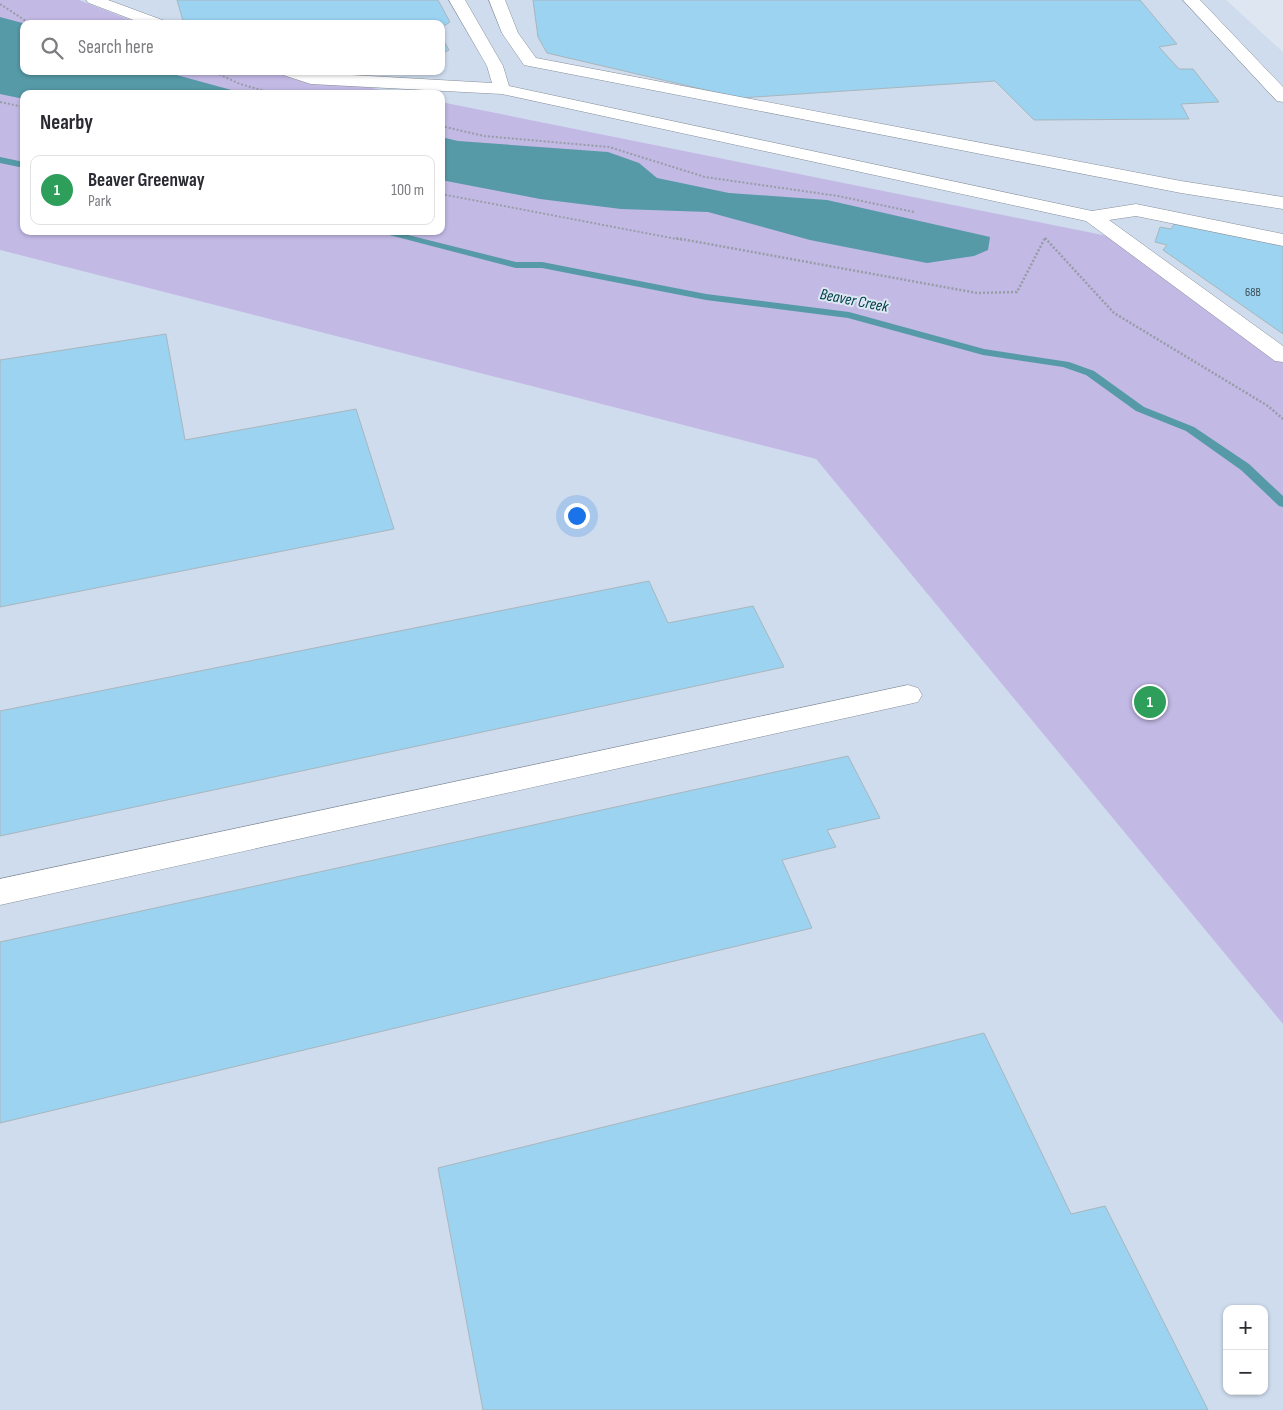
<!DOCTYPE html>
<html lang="en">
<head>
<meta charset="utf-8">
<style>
  :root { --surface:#fff; --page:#f2f2f3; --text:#2b2b33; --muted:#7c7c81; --line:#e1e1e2; --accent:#db2777 }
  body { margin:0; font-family:"Sofia Sans Condensed",sans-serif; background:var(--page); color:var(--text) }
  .controls { position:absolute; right:15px; bottom:15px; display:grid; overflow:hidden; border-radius:10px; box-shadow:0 1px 4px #0004 }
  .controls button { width:45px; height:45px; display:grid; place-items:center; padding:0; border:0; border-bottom:1px solid var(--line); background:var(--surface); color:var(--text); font:25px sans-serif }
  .you { position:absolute; left:576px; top:515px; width:18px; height:18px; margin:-12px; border:4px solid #fff; border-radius:50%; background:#1a73e8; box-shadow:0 0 0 8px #1a73e833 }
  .badge { display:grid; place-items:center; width:32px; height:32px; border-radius:50%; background:var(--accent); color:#fff; font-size:16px; font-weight:700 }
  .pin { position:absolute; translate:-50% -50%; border:2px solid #fff; box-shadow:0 1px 5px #0006 }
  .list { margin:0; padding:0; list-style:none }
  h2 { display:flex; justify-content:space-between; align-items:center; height:65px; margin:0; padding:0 20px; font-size:21px }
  h2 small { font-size:16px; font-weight:400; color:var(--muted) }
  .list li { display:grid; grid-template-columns:32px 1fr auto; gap:15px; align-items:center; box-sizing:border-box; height:70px; margin:0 10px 10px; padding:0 10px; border:1px solid var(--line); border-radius:10px }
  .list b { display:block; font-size:19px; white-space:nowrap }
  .list p { margin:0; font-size:16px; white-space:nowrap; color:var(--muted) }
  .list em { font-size:16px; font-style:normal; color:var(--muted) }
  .icon { flex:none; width:28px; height:28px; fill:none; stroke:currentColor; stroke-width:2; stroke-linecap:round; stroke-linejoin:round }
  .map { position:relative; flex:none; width:1283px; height:1410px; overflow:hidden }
  .search { position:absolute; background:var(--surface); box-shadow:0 1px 4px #0004; left:20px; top:20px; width:425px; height:55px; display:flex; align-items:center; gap:12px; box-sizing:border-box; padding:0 18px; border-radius:10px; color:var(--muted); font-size:19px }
  .panel { position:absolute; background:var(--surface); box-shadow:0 1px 4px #0004; left:20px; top:90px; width:425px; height:145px; border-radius:10px }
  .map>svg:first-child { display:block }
  .built { fill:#cedced; fill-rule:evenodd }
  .green { fill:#c2b9e5 }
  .water { fill:#5699a7 }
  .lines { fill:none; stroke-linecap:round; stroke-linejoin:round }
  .stream { fill:#5699a7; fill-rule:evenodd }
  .building { fill:#9bd3f1; stroke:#a9b6bd }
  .service-casing { stroke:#878f99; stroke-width:1 }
  .path-far1 { stroke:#969da5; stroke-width:2; stroke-dasharray:2 2; stroke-linecap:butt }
  .path { stroke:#969da5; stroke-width:2.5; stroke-dasharray:2 2; stroke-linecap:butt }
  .service { fill:#fff; fill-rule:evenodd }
  .labels { text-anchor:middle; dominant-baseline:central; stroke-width:4; stroke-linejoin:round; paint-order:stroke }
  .far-number-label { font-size:12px; fill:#3c4c56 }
  .far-water-label { font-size:16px; font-style:italic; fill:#01434d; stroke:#dde6f1 }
</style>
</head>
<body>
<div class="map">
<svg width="1283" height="1410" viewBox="0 0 1283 1410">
  <rect width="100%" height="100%" fill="#dde6f1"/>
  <path class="built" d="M79 0H1226L1283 52V354L1108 236 441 102V94H401L290 71H441V24H141Z
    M0 250 816 459 1283 1024V1410H0ZM1227 1309H1264V1391H1227Z"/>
  <path class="green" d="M0 0H79L141 24H24V71H290L401 94H24V231H441V102L1108 236 1283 354V1024L816 459 0 250Z"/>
  <path class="water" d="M0 17 26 24H24V71H162L246 94H24V99L0 94Z
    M441 137 458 141 608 152 639 163 657 178 729 193 827 200 990 237 988 250 974 256 927 263 810 240 708 212 621 209 540 199 441 180Z"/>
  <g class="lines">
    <path class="stream" d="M0 157 24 162V168L0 163Z
      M374 231H392L516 262H542L706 294 849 312 984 349 1069 362 1094 371 1144 407 1194 427 1249 464 1283 496V507L1279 506 1241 470 1186 431 1136 411 1086 375 1063 367 983 355 848 318 706 300 542 268H516Z"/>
  </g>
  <path class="building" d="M177 0H438L450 22 441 28V24H190L183 21Z
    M533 0H1140L1177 44 1159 47 1179 69H1193L1219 102 1181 104 1189 119 1034 120 995 81 740 98 547 53 538 37Z
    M441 36 449 50 441 54Z
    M1174 224 1283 246V334L1163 250 1167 245 1155 242 1160 227 1171 229Z
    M166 334 185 440 356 409 394 529 0 607V360Z
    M649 581 668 623 753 606 784 667 0 836V711Z
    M848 756 880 818 827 830 836 847 782 860 812 928 0 1123V942Z
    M984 1033 1071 1214 1105 1206 1208 1410H483L438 1168Z"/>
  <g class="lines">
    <g class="service-casing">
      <path id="service" d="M86 0H108L165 21 167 24H144L89 3Z
        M449 0H465L503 66 509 86 1092 211 1136 204 1283 234V246L1136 216 1109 220 1283 346V362L1275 361 1086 221 502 94 311 84 283 75 281 71 492 83 487 66Z
        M489 0H505L518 33 536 58 1181 181 1283 197V209L1181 193 524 65 502 33Z
        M1183 0H1200L1283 87V102L1277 101Z
        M908 685 918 688 922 695 918 702 0 905V879Z"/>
    </g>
    <path class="path-far1" d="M0 4 26 21 43 24
      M212 71 240 84 265 91
      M0 102 24 107
      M441 126 484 136 609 147 705 177 838 196 914 212
      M441 194 682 240
      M1045 238 1047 240"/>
    <path class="path" d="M676 238 977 293 1017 292 1045 238
      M1045 238 1114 313 1268 406 1283 419"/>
    <use href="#service" class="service"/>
  </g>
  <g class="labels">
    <g class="far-number-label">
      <text x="1253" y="292">68B</text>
    </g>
    <g class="far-water-label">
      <text transform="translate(854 301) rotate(11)">Beaver Creek</text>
    </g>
  </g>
</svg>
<div class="controls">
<button>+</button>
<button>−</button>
</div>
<div class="you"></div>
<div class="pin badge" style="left:1150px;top:702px;background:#2e9e5b">1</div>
<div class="search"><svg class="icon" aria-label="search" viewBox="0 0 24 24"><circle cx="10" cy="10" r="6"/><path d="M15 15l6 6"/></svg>Search here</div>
<section class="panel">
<h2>Nearby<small></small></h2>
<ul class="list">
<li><span class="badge" style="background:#2e9e5b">1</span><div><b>Beaver Greenway</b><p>Park</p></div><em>100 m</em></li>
</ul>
</section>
</div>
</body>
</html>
